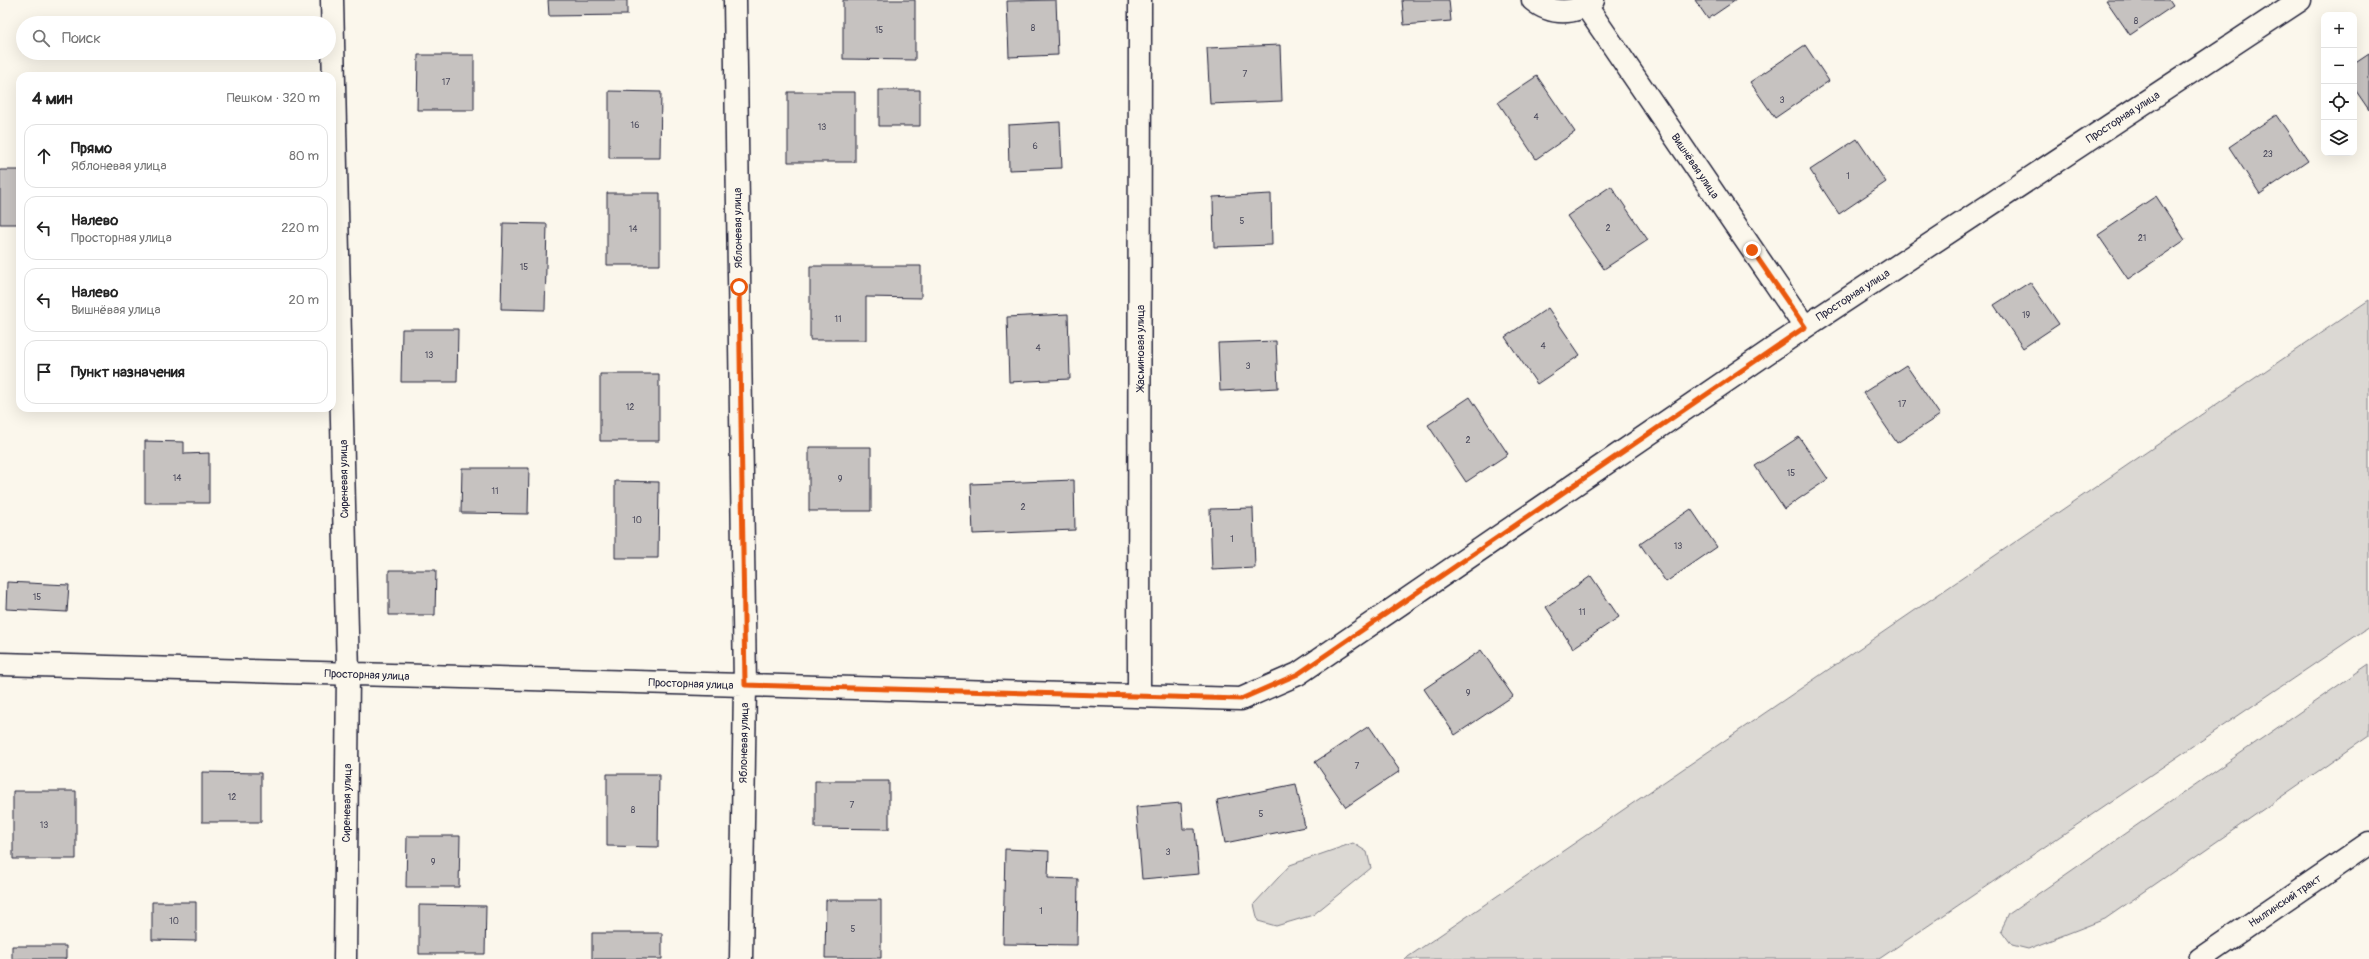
<!DOCTYPE html>
<html lang="ru">
<head>
<meta charset="utf-8">
<style>
  :root { --surface:#fff; --page:#f6f6f6; --text:#222; --muted:#767676; --line:#e0e0e0 }
  body { margin:0; font-family:Pangolin,sans-serif; background:var(--page); color:var(--text) }
  .controls { position:absolute; right:12px; top:12px; display:grid; overflow:hidden; border-radius:8px; box-shadow:0 4px 16px #0002 }
  .controls button { width:36px; height:36px; display:grid; place-items:center; padding:0; border:0; border-bottom:1px solid var(--line); background:var(--surface); color:var(--text); font:20px sans-serif }
  .stop { position:absolute; width:12px; height:12px; margin:-9px; border:3px solid #ea580c; border-radius:50%; background:#fff }
  .stop.end { background:#ea580c; border-color:#fff; box-shadow:0 1px 4px #0008 }
  .list { margin:0; padding:0; list-style:none }
  h2 { display:flex; justify-content:space-between; align-items:center; height:52px; margin:0; padding:0 16px; font-size:17px }
  h2 small { font-size:13px; font-weight:400; color:var(--muted) }
  .list li { display:grid; grid-template-columns:26px 1fr auto; gap:12px; align-items:center; box-sizing:border-box; height:64px; margin:0 8px 8px; padding:0 8px; border:1px solid var(--line); border-radius:12px }
  .list b { display:block; font-size:15px; white-space:nowrap }
  .list p { margin:0; font-size:13px; white-space:nowrap; color:var(--muted) }
  .list em { font-size:13px; font-style:normal; color:var(--muted) }
  .icon { flex:none; width:22px; height:22px; fill:none; stroke:currentColor; stroke-width:2; stroke-linecap:round; stroke-linejoin:round }
  .map { position:relative; flex:none; width:2369px; height:959px; overflow:hidden }
  .search { position:absolute; background:var(--surface); box-shadow:0 4px 16px #0002; left:16px; top:16px; width:320px; height:44px; display:flex; align-items:center; gap:10px; box-sizing:border-box; padding:0 14px; border-radius:22px; color:var(--muted); font-size:15px }
  .panel { position:absolute; background:var(--surface); box-shadow:0 4px 16px #0002; left:16px; top:72px; width:320px; height:340px; border-radius:12px }
  .map>svg:first-child { display:block }
  .green { fill:#dbd8d3; stroke:#7e7d87 }
  .building { fill:#c6c2c0; stroke:#22223b }
  .lines { fill:none; stroke-linecap:round; stroke-linejoin:round }
  .minor-casing { stroke:#22223b; stroke-width:25 }
  .major-casing { stroke:#22223b; stroke-width:25 }
  .minor { stroke:#fbf7ec; stroke-width:22 }
  .major { stroke:#fbf7ec; stroke-width:22 }
  .route { stroke:#ea580c; stroke-width:5 }
  .labels { text-anchor:middle; dominant-baseline:central; stroke-width:3; stroke-linejoin:round; paint-order:stroke }
  .number-label { font-size:9px; fill:#4b4a5c }
  .street-label { font-size:11px; fill:#22223b; stroke:#fbf7ec }
</style>
</head>
<body>
<div class="map">
<svg width="2369" height="959" viewBox="0 0 2369 959">
  <rect width="100%" height="100%" fill="#fbf7ec"/>
  <filter id="ink" filterUnits="userSpaceOnUse"><feTurbulence type="fractalNoise" baseFrequency=".025" numOctaves="2"/><feDisplacementMap in="SourceGraphic" scale="8" xChannelSelector="R" yChannelSelector="G"/><feConvolveMatrix kernelMatrix="1 2 1 2 8 2 1 2 1" color-interpolation-filters="sRGB"/></filter>
  <g filter="url(#ink)">
    <path class="green" d="M2369 300V627L1879 959H1405Z
      M2369 664V736L2105 919 2028 949 2012 945 2001 930 2009 914Z
      M1353 843 1367 852 1371 868 1313 915 1276 926 1258 921 1254 904 1290 865Z"/>
    <path class="building" d="M548 0H627V15L549 16Z
      M843 0H915V60L843 59Z
      M1056 0 1058 55 1009 57 1007 1Z
      M1402 0H1449L1451 21 1404 25Z
      M1695 0H1736L1708 19Z
      M2106 0H2169L2173 6 2130 35Z
      M1280 45 1282 101 1210 104 1207 48Z
      M1805 45 1829 81 1775 118 1750 82Z
      M2369 53V110L2354 88V63Z
      M418 55H474V110H417Z
      M1537 76 1575 132 1536 159 1498 102Z
      M879 90H920V126H879Z
      M609 91 661 92 660 158H609Z
      M788 92H855V162H788Z
      M2276 115 2308 161 2260 194 2229 147Z
      M1060 122 1062 168 1009 170 1008 125Z
      M1857 139 1886 182 1839 214 1810 170Z
      M0 170H20V224H0Z
      M1611 186 1648 240 1604 269 1567 216Z
      M607 193H660V265H607Z
      M1271 194 1272 245 1214 247 1213 197Z
      M2156 196 2185 240 2128 279 2098 235Z
      M503 223 547 224 545 310 501 309Z
      M810 266H921V298L866 297V340H810Z
      M2030 282 2059 324 2023 348 1994 305Z
      M1548 308 1580 355 1537 384 1505 337Z
      M1068 314 1070 379 1009 382 1007 317Z
      M402 329H458L457 382H401Z
      M1276 341 1278 388 1220 391 1218 343Z
      M1906 365 1940 415 1897 443 1863 393Z
      M600 374H659V441H600Z
      M1470 397 1508 454 1466 482 1428 425Z
      M1799 437 1828 479 1784 509 1755 466Z
      M145 441 184 442V454L209 453V503H145Z
      M809 447H871V511H809Z
      M462 468H529L528 514 461 513Z
      M1074 480 1075 530 973 534 971 484Z
      M615 481 659 482 658 558H615Z
      M1253 508 1255 568 1212 570 1210 509Z
      M1691 509 1717 547 1666 582 1640 544Z
      M389 570H436L435 615H389Z
      M1591 576 1619 617 1573 648 1546 607Z
      M7 582 69 585 67 612 6 609Z
      M1481 650 1513 696 1455 735 1424 689Z
      M1369 726 1400 771 1346 807 1315 762Z
      M202 772 261 773V822H202Z
      M607 774H659L658 847 607 846Z
      M815 781H889V829L815 828Z
      M1296 784 1305 827 1225 843 1217 800Z
      M13 791H76V859H13Z
      M1181 803 1183 829H1195L1199 874 1142 879 1136 807Z
      M407 836H460L459 887H406Z
      M1005 849 1049 851 1048 878 1078 879 1077 945 1003 944Z
      M826 900H881V958H825Z
      M152 902H196V941L152 940Z
      M419 905 486 906 485 954H419Z
      M592 933H662V959H592Z
      M12 946H66V959H12Z"/>
    <g class="lines">
      <g class="minor-casing">
        <path id="minor" d="M332 0 348 674 345 959
          M735 0 745 685 741 959
          M1533 0C1551 15 1575 15 1593 0
          M1586 6 1805 327
          M0 664 1241 699 1298 674 1805 327 2300 0
          M1139 696 1140 0"/>
      </g>
      <g class="major-casing">
        <path id="major" d="M2200 959 2369 843"/>
      </g>
      <use href="#minor" class="minor"/>
      <use href="#major" class="major"/>
    </g>
  </g>
  <g class="lines" filter="url(#ink)">
    <path class="route" d="M739 287 745 685 1241 699 1298 674 1805 327 1752 250"/>
  </g>
  <g class="labels">
    <g class="number-label">
      <text x="2136" y="21">8</text>
      <text x="1033" y="28">8</text>
      <text x="879" y="30">15</text>
      <text x="1245" y="74">7</text>
      <text x="446" y="82">17</text>
      <text x="1782" y="100">3</text>
      <text x="1536" y="117">4</text>
      <text x="635" y="125">16</text>
      <text x="822" y="127">13</text>
      <text x="1035" y="146">6</text>
      <text x="2268" y="154">23</text>
      <text x="1848" y="176">1</text>
      <text x="1242" y="221">5</text>
      <text x="1608" y="228">2</text>
      <text x="633" y="229">14</text>
      <text x="2142" y="238">21</text>
      <text x="524" y="267">15</text>
      <text x="2026" y="315">19</text>
      <text x="838" y="319">11</text>
      <text x="1543" y="346">4</text>
      <text x="1038" y="348">4</text>
      <text x="429" y="355">13</text>
      <text x="1248" y="366">3</text>
      <text x="1902" y="404">17</text>
      <text x="630" y="407">12</text>
      <text x="1468" y="440">2</text>
      <text x="1791" y="473">15</text>
      <text x="177" y="478">14</text>
      <text x="840" y="479">9</text>
      <text x="495" y="491">11</text>
      <text x="1023" y="507">2</text>
      <text x="637" y="520">10</text>
      <text x="1232" y="539">1</text>
      <text x="1678" y="546">13</text>
      <text x="37" y="597">15</text>
      <text x="1582" y="612">11</text>
      <text x="1468" y="693">9</text>
      <text x="1357" y="766">7</text>
      <text x="232" y="797">12</text>
      <text x="852" y="805">7</text>
      <text x="633" y="810">8</text>
      <text x="1261" y="814">5</text>
      <text x="44" y="825">13</text>
      <text x="1168" y="852">3</text>
      <text x="433" y="862">9</text>
      <text x="1041" y="911">1</text>
      <text x="174" y="921">10</text>
      <text x="853" y="929">5</text>
    </g>
    <g class="street-label">
      <text transform="translate(2123 117) rotate(-33)">Просторная улица</text>
      <text transform="translate(1695 166) rotate(56)">Вишнёвая улица</text>
      <text transform="translate(738 228) rotate(-91)">Яблоневая улица</text>
      <text transform="translate(1853 295) rotate(-33)">Просторная улица</text>
      <text transform="translate(1140 348) rotate(-90)">Жасминовая улица</text>
      <text transform="translate(344 479) rotate(-91)">Сиреневая улица</text>
      <text transform="translate(367 675) rotate(2)">Просторная улица</text>
      <text transform="translate(691 684) rotate(2)">Просторная улица</text>
      <text transform="translate(744 743) rotate(-89)">Яблоневая улица</text>
      <text transform="translate(347 803) rotate(-89)">Сиреневая улица</text>
      <text transform="translate(2285 901) rotate(-34)">Нылгинский тракт</text>
    </g>
  </g>
</svg>
<div class="controls">
<button>+</button>
<button>−</button>
<button><svg class="icon" aria-label="locate" viewBox="0 0 24 24"><circle cx="12" cy="12" r="6"/><path d="M12 2v4M12 18v4M2 12h4M18 12h4"/></svg></button>
<button><svg class="icon" aria-label="layers" viewBox="0 0 24 24"><path d="M12 4l9 5-9 5-9-5zM3 14l9 5 9-5"/></svg></button>
</div>
<div class="stop" style="left:739px;top:287px"></div>
<div class="stop end" style="left:1752px;top:250px"></div>
<div class="search"><svg class="icon" aria-label="search" viewBox="0 0 24 24"><circle cx="10" cy="10" r="6"/><path d="M15 15l6 6"/></svg>Поиск</div>
<section class="panel">
<h2>4 мин<small>Пешком · 320 m</small></h2>
<ul class="list">
<li><svg class="icon" aria-label="ahead" viewBox="0 0 24 24"><path d="M12 20V5M6 11l6-6 6 6"/></svg><div><b>Прямо</b><p>Яблоневая улица</p></div><em>80 m</em></li>
<li><svg class="icon" aria-label="left" viewBox="0 0 24 24"><path d="M17 20v-9H6M10 6l-5 5 5 5"/></svg><div><b>Налево</b><p>Просторная улица</p></div><em>220 m</em></li>
<li><svg class="icon" aria-label="left" viewBox="0 0 24 24"><path d="M17 20v-9H6M10 6l-5 5 5 5"/></svg><div><b>Налево</b><p>Вишнёвая улица</p></div><em>20 m</em></li>
<li><svg class="icon" aria-label="arrive" viewBox="0 0 24 24"><path d="M6 21V4h12l-3 4 3 4H6"/></svg><div><b>Пункт назначения</b></div></li>
</ul>
</section>
</div>
</body>
</html>
